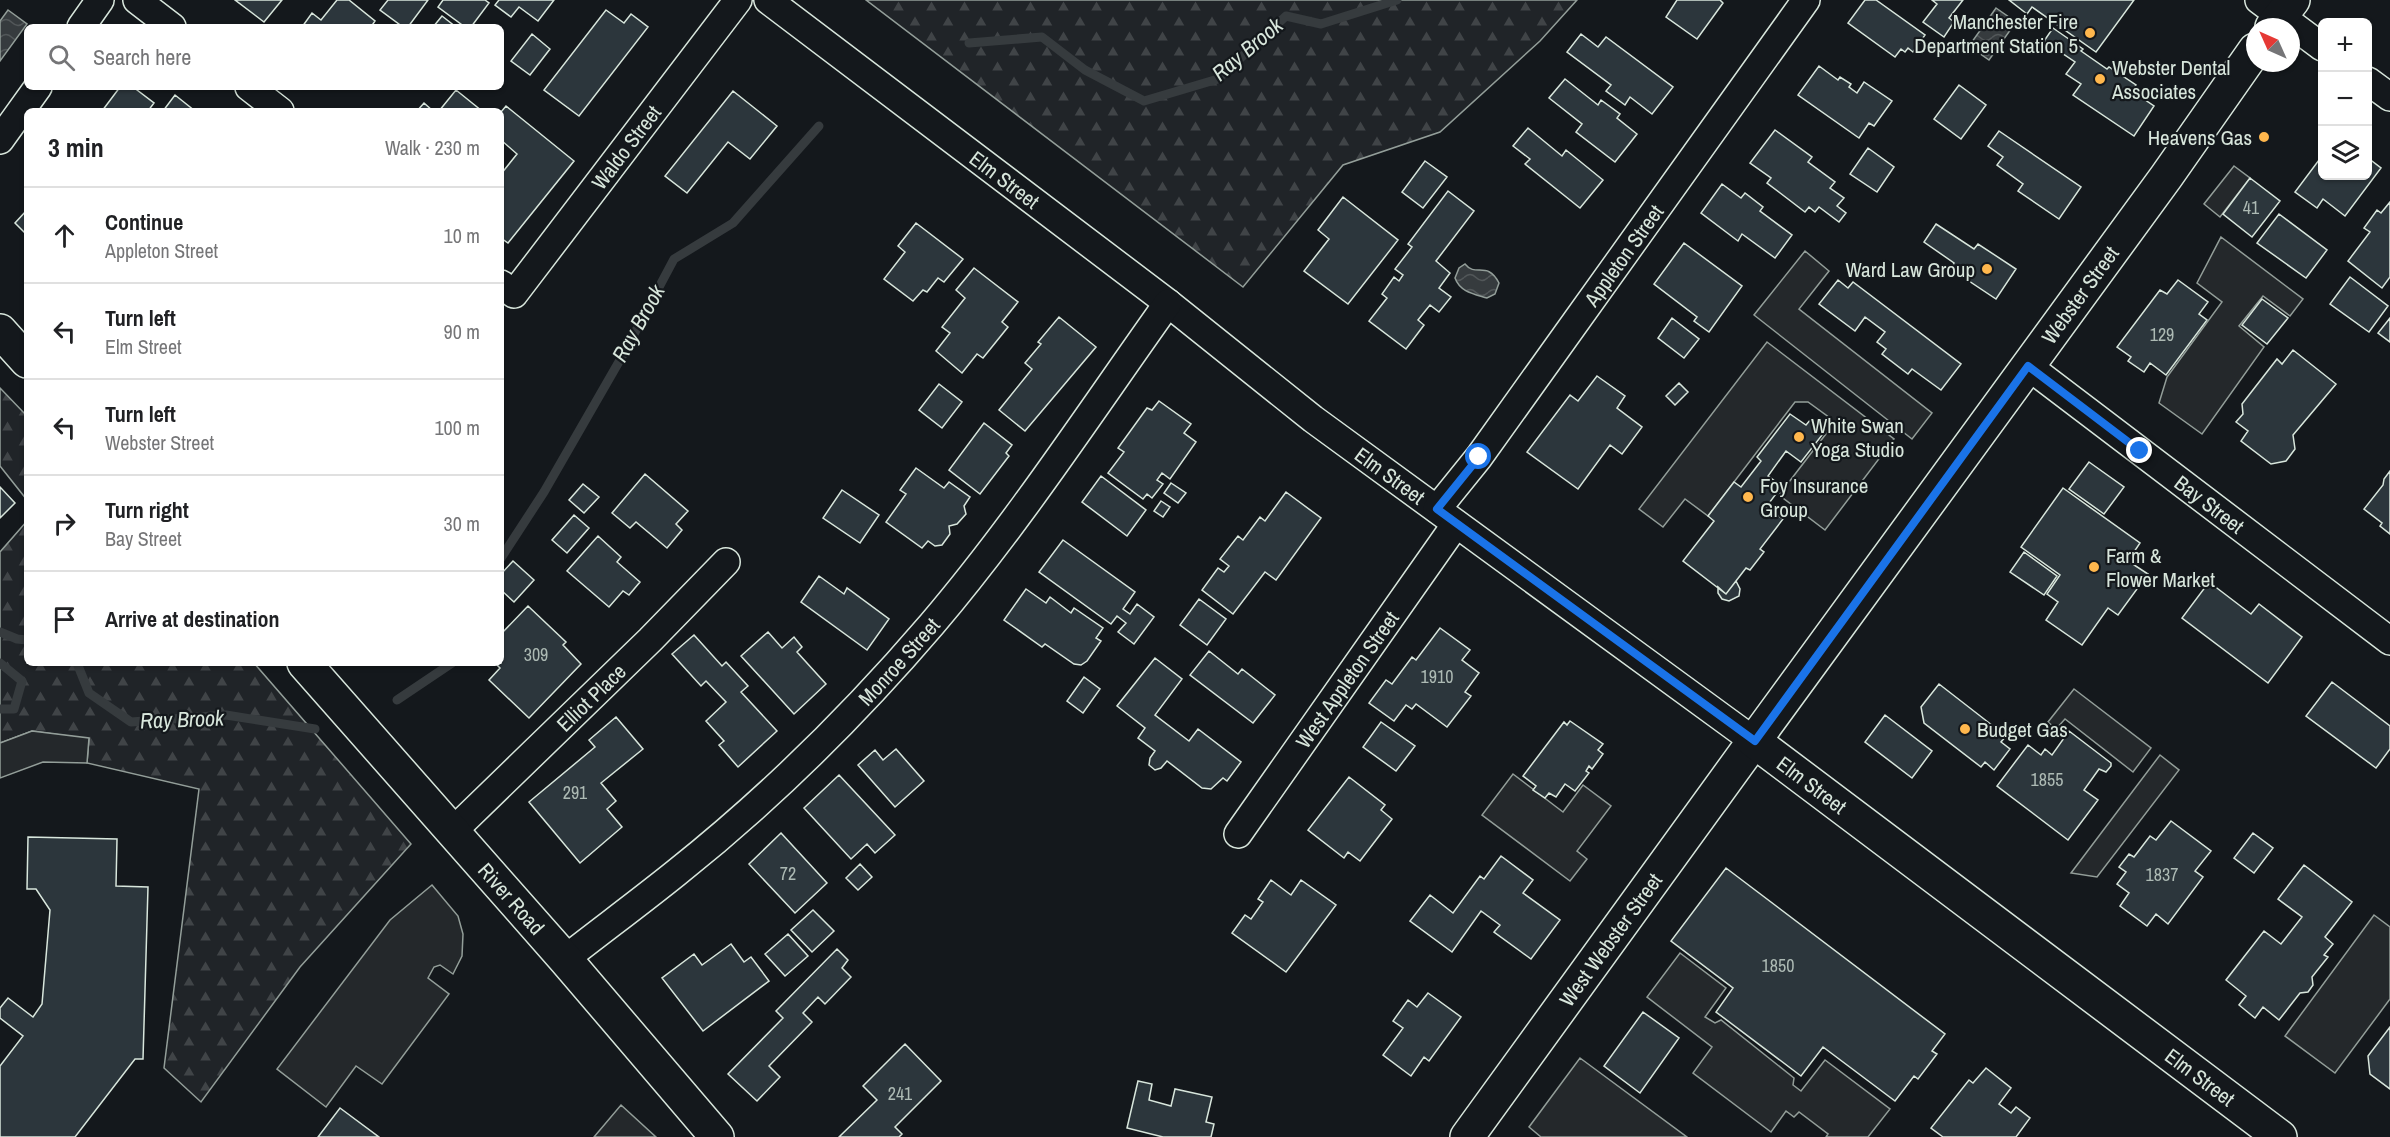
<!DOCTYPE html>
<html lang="en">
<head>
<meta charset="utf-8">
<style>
  :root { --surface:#fff; --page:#f6f6f6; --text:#202124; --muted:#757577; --line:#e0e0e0 }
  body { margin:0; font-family:"Archivo Narrow",sans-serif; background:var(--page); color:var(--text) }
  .controls { position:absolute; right:18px; top:18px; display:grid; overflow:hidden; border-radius:9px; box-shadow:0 2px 4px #0004 }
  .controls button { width:54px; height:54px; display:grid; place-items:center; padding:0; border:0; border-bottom:2px solid var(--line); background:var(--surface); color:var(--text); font:30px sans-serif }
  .compass { position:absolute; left:2246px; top:18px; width:54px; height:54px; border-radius:50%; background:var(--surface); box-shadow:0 2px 4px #0004; rotate:315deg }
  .stop { position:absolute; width:18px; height:18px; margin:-14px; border:4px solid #1a73e8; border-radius:50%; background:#fff }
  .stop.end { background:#1a73e8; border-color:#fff; box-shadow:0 2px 6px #0008 }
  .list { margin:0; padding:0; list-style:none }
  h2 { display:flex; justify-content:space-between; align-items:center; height:78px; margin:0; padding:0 24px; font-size:26px }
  h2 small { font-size:20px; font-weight:400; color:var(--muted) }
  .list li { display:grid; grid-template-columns:39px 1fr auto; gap:18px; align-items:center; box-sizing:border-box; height:96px; padding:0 24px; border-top:2px solid var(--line) }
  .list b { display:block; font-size:22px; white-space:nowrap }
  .list p { margin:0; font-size:20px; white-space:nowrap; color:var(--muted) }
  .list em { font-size:20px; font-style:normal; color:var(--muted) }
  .icon { flex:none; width:33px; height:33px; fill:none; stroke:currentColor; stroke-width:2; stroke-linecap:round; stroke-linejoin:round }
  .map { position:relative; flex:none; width:2390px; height:1137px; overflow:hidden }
  .search { position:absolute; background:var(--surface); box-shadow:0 2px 4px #0004; left:24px; top:24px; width:480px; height:66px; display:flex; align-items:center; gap:15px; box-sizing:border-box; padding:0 21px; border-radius:9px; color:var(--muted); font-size:22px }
  .panel { position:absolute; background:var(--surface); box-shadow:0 2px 4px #0004; left:24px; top:108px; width:480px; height:558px; border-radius:9px }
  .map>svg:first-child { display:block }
  .forest { fill:url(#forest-firs); stroke:#939e99; stroke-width:1.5 }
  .parking { fill:#24282b; stroke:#939e99; stroke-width:1.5 }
  .water { fill:url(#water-waves); stroke:#939e99; stroke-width:1.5 }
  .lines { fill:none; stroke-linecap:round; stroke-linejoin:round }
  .stream { stroke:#363b3e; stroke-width:9 }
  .building { fill:#2c363c; stroke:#d8e6dc; stroke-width:1.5 }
  .street-casing { stroke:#d8e6dc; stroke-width:30 }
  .secondary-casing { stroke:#d8e6dc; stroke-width:36 }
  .primary-casing { stroke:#d8e6dc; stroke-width:36 }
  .street { stroke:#14181c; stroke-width:27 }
  .secondary { stroke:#14181c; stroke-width:33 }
  .primary { stroke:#14181c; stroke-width:33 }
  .route { stroke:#1a73e8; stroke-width:8 }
  .poi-dot { fill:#ffb74d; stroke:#14181c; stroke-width:2 }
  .labels { text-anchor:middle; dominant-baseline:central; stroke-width:4.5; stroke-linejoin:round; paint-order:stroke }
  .number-label { font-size:18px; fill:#adbab4 }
  .poi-label { font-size:21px; fill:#d8e6dc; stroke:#14181c; text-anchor:start }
  .street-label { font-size:21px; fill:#d8e6dc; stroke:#14181c }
  .water-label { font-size:22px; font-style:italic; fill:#d8e6dc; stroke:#14181c }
</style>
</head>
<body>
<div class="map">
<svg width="2390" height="1137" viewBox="0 0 2390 1137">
  <defs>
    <pattern id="forest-firs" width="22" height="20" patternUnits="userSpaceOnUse" patternTransform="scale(1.5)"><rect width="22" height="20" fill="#202428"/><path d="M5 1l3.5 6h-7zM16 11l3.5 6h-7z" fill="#404447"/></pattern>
    <pattern id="water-waves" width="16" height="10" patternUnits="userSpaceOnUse" patternTransform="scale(1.5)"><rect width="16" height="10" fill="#363b3e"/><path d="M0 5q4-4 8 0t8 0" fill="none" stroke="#525759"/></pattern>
  </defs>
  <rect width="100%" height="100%" fill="#14181c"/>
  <path class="forest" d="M866 0H1577L1540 41 1440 132 1343 165 1243 287Z
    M0 388 27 416V500L0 466Z
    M27 521V663H254L411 844 300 967 201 1102 164 1068 199 789 87 763 89 739 32 731 0 743V552Z"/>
  <path class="parking" d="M2234 166 2250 178 2220 217 2204 204Z
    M2221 237 2303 299 2290 316 2263 296 2239 326 2264 347 2202 434 2159 403 2167 377 2222 302 2197 283Z
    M1805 251 1829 271 1799 309 1932 413 1912 439 1754 315Z
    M1767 342 1894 439 1825 530 1779 495 1832 426 1830 418 1808 402H1795L1708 516 1685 499 1663 527 1639 509Z
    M2074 689 2151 748 2133 772 2065 719 2056 729 2048 722Z
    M32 731 89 738 87 763 43 762 0 778V743Z
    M2160 755 2179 770 2097 877 2071 873Z
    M1513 774 1563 812 1583 785 1611 806 1577 851 1587 859 1570 881 1482 815Z
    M432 885 458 916 463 934 462 956 453 974 440 965 434 967 428 978 449 994 382 1084 356 1066 326 1107 277 1069 390 920Z
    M2374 915 2390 927V999L2335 1073 2285 1036Z
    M1680 953 1726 988 1705 1017 1715 1023 1721 1020 1794 1078 1793 1085 1801 1091 1825 1060 1890 1109 1868 1137H1826L1828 1134 1799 1112 1794 1117 1786 1111 1771 1132 1693 1073 1712 1047 1647 997Z
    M1580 1058 1687 1137H1541L1529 1127Z
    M621 1105 656 1137H594Z"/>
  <path class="water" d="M1996 8 2016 22 1989 60 1969 46Z
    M8 10 27 24 0 61V21Z
    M1465 264C1476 278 1487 260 1499 283L1495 294 1487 298C1474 294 1460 292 1455 278L1459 268Z"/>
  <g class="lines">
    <path class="stream" d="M969 43 1042 37 1085 70 1144 101 1218 79 1286 16 1321 24 1397 0
      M501 558 544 492 624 353 674 259 733 223 819 126
      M0 632 17 639 27 640
      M0 663 22 681 14 709H0
      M77 663 89 693 131 722 226 715 315 729
      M397 700 452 663"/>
  </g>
  <path class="building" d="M235 0H282L264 22Z
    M337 0H349L375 21 371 27H302L312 13 321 20Z
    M388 0H428L408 27H403L380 10Z
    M443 0H485L489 3 471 27H465L438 7Z
    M499 0H554L538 21 519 7 511 17 495 5Z
    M1677 0H1720L1723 3 1697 39 1666 17Z
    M1865 0H1876L1925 35 1913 52 1908 48 1905 52 1901 49 1895 57 1848 23Z
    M1932 0H1963L1949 18 1954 22 1944 37 1923 22 1937 4Z
    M2009 0H2134L2096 52 2032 7 2027 14Z
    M606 10 624 23 631 14 648 27 579 116 544 90Z
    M442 16 456 27H433Z
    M2053 28 2083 49 2081 51 2107 69 2109 67 2136 85 2132 91 2154 106 2134 136 2073 95 2081 84 2066 74 2075 62 2044 41Z
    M532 34 550 49 530 75 511 61Z
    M1581 34 1598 47 1606 37 1673 87 1652 114 1630 97 1625 105 1606 91 1611 85 1567 52Z
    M1819 66 1838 80 1840 77 1851 84 1849 87 1857 93 1864 82 1892 101 1874 126 1869 123 1859 138 1798 95Z
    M1565 79 1598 105 1601 100 1620 114 1617 118 1637 134 1615 162 1576 132 1582 124 1549 98Z
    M1959 85 1986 105 1961 139 1934 119Z
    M120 87H133L154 103 148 111H102Z
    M456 90 482 111H439Z
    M733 91 777 126 750 159 728 142 687 193 665 176Z
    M175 95 195 111H163Z
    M424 103 433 111H417Z
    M506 106 574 161 508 243 501 238V174L517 154 501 140V112Z
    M1528 128 1562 156 1566 150 1603 180 1580 208 1525 164 1530 159 1513 146Z
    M1775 130 1812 157 1808 162 1835 182 1830 188 1844 198 1837 206 1846 213 1839 222 1819 207 1815 212 1809 207 1805 212 1767 183 1771 178 1750 163Z
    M1999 131 2081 187 2059 219 2018 191 2023 184 1997 165 2003 157 1988 146Z
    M1868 148 1894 167 1877 192 1850 174Z
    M2322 156V176H2368V158L2381 168 2345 216 2323 199 2317 208 2295 192Z
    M1425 161 1447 177 1423 208 1402 192Z
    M2250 178 2280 201 2252 237 2223 214Z
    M1722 184 1741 198 1745 193 1763 207 1760 211 1792 235 1775 258 1742 234 1738 241 1701 213Z
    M1448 191 1474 211 1436 261 1450 273 1439 288 1451 297 1439 312 1430 305 1418 320 1424 325 1406 349 1369 321 1387 298 1382 294 1394 277 1399 281 1403 275 1395 269 1412 247 1408 244Z
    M1343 197 1398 240 1348 304 1304 271 1329 239 1318 230Z
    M2390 202V277L2382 288 2348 261 2370 232 2364 228 2377 210 2381 213Z
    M27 210V235L15 223Z
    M2279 214 2327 250 2306 278 2257 243Z
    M916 223 963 259 944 282 938 278 927 292 923 290 913 301 884 279 905 252 898 246Z
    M1936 224 1974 249 1978 244 2016 269 1996 299 1951 269 1954 263 1924 242Z
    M1684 243 1742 286 1709 332 1694 321 1697 317 1654 284Z
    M974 268 1018 302 1002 322 1008 327 983 358 977 354 962 373 936 351 950 333 942 327 965 298 956 290Z
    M2350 277 2388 306 2369 332 2330 304Z
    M1838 280 1848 288 1853 282 1961 364 1941 390 1912 369 1908 374 1882 354 1886 349 1877 342 1885 332 1865 317 1855 331 1819 304Z
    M2178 280 2208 302 2199 314 2207 320 2166 375 2150 363 2144 372 2128 361 2131 357 2117 347 2160 290 2167 294Z
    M2262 299 2288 318 2267 344 2242 325Z
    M1059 317 1096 347 1025 431 999 410 1032 369 1025 363 1041 344 1038 342Z
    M1672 318 1699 339 1684 358 1658 338Z
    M2390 318V342L2378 333Z
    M2293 350 2336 384 2293 435 2295 449 2286 461 2271 464 2241 441 2248 431 2236 422 2243 414 2242 404 2277 359 2282 364Z
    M1597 376 1625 396 1617 408 1642 427 1622 454 1610 445 1578 489 1527 452 1570 395 1578 401Z
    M1679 383 1688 392 1675 405 1666 396Z
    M939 384 962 402 942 428 919 410Z
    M1159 401 1191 424 1184 433 1196 442 1170 479 1162 473 1157 480 1163 484 1152 498 1147 494 1143 499 1108 473 1124 452 1118 448 1147 408 1152 410Z
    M1790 414 1806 425 1811 419 1826 430 1801 462 1786 451 1768 476 1782 486 1766 507 1783 519 1760 549 1764 552 1750 570 1746 568 1726 594 1683 561 1714 521 1708 516 1734 482 1741 487 1761 461 1757 457Z
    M984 423 1012 445 1006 453 1009 456 980 494 949 470Z
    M2089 462 2124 487 2104 514 2069 489Z
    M916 468 944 488 949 482 970 497 964 506 966 514 957 524 949 526 950 534 942 545 935 546 928 541 922 548 886 522 906 494 900 490Z
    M2390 471V534L2380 526 2382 523 2364 509 2383 485 2384 479Z
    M645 474 688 511 676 524 682 530 667 548 636 522 630 528 612 513Z
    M1101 476 1146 510 1127 536 1082 502Z
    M1171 483 1186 493 1178 503 1164 493Z
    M583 484 599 497 584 513 569 500Z
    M0 487 15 503 0 518Z
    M2063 488 2140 543 2128 561 2148 574 2118 615 2108 608 2082 645 2046 620 2058 602 2047 594 2060 575 2021 547Z
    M842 490 879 515 860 543 823 518Z
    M1286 492 1321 518 1276 580 1265 572 1233 614 1202 590 1218 568 1224 572 1229 566 1220 559 1238 536 1243 540 1260 517 1265 521Z
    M1161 501 1170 507 1163 517 1154 511Z
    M574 515 589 528 567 553 552 540Z
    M598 536 621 557 617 562 640 582 629 595 623 591 609 607 567 571Z
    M1063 540 1135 592 1123 609 1130 614 1137 604 1154 617 1134 644 1118 632 1126 623 1117 616 1111 624 1039 572Z
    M2024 552 2057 576 2044 595 2010 572Z
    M513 561 534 580 514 602 501 590V574Z
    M819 576 844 594 847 588 889 619 867 650 801 602Z
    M1736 581 1740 589 1739 596 1729 601 1722 599 1718 593V587L1726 594Z
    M2209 582 2251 614 2259 604 2302 637 2268 683 2182 618Z
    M1026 589 1046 603 1050 597 1071 613 1074 608 1103 628 1096 638 1101 641 1087 661 1081 665 1074 664 1045 644 1042 647 1004 620Z
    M1199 599 1226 619 1207 645 1180 625Z
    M528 606 566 642 563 645 581 664 529 718 489 680 500 668 495 663H501V634Z
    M1440 628 1470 650 1462 660 1479 673 1465 692 1471 696 1447 727 1416 704 1412 709 1406 705 1394 721 1369 703 1386 680 1392 684 1412 657 1416 660Z
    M768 632 782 648 794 637 802 647 797 652 826 684 794 714 741 656Z
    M694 635 722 666 726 662 748 686 741 692 777 731 738 767 719 745 724 741 706 721 726 702 706 681 701 686 672 654Z
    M1209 651 1238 674 1242 669 1275 695 1253 723 1190 675Z
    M1155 658 1182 679 1155 715 1189 741 1198 729 1241 762 1227 781 1223 778 1211 789 1202 788 1167 761 1161 768 1155 770 1149 765 1150 758 1155 751 1138 738 1145 728 1117 706Z
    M1084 677 1100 689 1083 713 1067 701Z
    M2332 682 2390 726V749L2376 768 2306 716Z
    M1939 684 2006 736 2001 742 2010 749 1994 770 1985 762 1981 767 1924 723 1921 707Z
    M1885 715 1932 751 1912 778 1865 742Z
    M616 717 643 749 601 783 616 801 607 809 622 827 580 863 529 802 595 747 589 740Z
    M1570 721 1603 744 1598 750 1603 754 1592 769 1589 766 1586 771 1589 773 1575 791 1565 784 1556 797 1549 793 1545 798 1533 790 1536 786 1523 776 1564 722 1567 725Z
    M1381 722 1415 746 1396 771 1363 747Z
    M2069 731 2111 763V766L2106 772 2099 769 2084 790 2098 800 2068 840 1997 786 2028 745 2041 755 2045 749 2052 755Z
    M896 749 924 781 895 807 858 765 875 750 883 760Z
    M839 775 895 835 875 853 867 844 851 859 804 808Z
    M1349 777 1385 805 1381 810 1392 819 1360 861 1348 852 1344 858 1308 830Z
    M2171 821 2211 851 2195 871 2203 877 2168 924 2156 914 2147 926 2120 906 2129 893 2117 884 2126 872 2119 867 2129 854 2134 857 2150 836 2156 840Z
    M781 833 827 883 795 913 749 864Z
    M2253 833 2273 848 2254 873 2234 858Z
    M28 837 117 839 116 886 148 887 143 1059H135L75 1137H0V1066L23 1036 0 1018V1008L8 998 33 1017 42 1004 50 910 36 889H27Z
    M1501 856 1533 880 1523 893 1560 920 1531 959 1494 932 1500 925 1481 911 1452 952 1410 921 1430 895 1453 913 1480 876 1484 879Z
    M860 864 872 877 858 890 846 878Z
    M2304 865 2352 902 2325 937 2333 944 2324 955 2328 957 2312 977 2313 985 2308 992 2300 993 2279 1020 2263 1007 2255 1018 2239 1005 2246 996 2226 980 2264 931 2281 944 2302 917 2278 899Z
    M1726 868 1945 1034 1932 1051 1937 1054 1918 1079 1914 1076 1895 1101 1823 1047 1801 1076 1716 1012 1733 988 1671 941Z
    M1271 880 1291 895 1301 880 1336 905 1286 972 1232 933 1245 915 1251 919 1263 902 1258 899Z
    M813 910 834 931 812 952 791 930Z
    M788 934 808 956 785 976 765 954Z
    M731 944 744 962 751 957 769 981 703 1031 662 978 694 954 702 965Z
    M837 949 848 960 842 968 851 977 825 1004 818 997 803 1013 812 1022 769 1066 780 1077 757 1101 728 1074 783 1018 776 1011Z
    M1428 993 1461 1017 1429 1061 1424 1057 1411 1076 1383 1055 1403 1028 1393 1021 1408 1000 1417 1007Z
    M1643 1012 1679 1038 1640 1093 1604 1066Z
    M2390 1027V1089L2370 1074 2368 1056Z
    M905 1044 941 1081 895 1127 902 1134 899 1137H839L877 1100 863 1086Z
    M1986 1068 2011 1088 1999 1104 2011 1113 2016 1107 2030 1118 2016 1137H1943L1931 1128 1969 1080 1973 1083Z
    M1138 1081 1152 1084 1149 1100 1171 1106 1175 1089 1212 1097 1206 1122 1214 1124 1211 1137H1163L1127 1128Z
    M340 1108 379 1137H318Z"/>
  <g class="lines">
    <g class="street-casing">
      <g id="street">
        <path d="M137 0 172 27"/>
        <path id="s1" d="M768 0 1168 303 1313 419 1754 741"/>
        <path d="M2259 0 2322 47"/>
        <path d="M81 27 100 0"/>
        <path d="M2368 81 2390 97"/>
        <path d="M249 87 280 111"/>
        <path d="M0 140 38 87"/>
        <path id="s2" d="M501 284 514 294 738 0"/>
        <path id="s3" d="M2028 366 2390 641"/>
        <path id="s4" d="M1437 509 1479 457 1806 0"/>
        <path id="s5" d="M453 831 650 640 726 562"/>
        <path id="s6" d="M1238 834 1456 524"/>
        <path id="s7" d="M565 959C602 930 640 902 676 873 769 799 855 714 932 624 1018 523 1091 411 1168 303"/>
      </g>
    </g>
    <g class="secondary-casing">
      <g id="secondary">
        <path d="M0 331 27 361"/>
        <path id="s8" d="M304 663 565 959 717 1137"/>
        <path id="s9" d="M1467 1137 1754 741"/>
      </g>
    </g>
    <g class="primary-casing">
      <g id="primary">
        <path d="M2272 27 2293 0"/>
        <path id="s10" d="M2255 50 2166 177 1754 741 2280 1137"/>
      </g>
    </g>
    <use href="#street" class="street"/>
    <use href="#secondary" class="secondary"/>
    <use href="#primary" class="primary"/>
  </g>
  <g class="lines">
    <path class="route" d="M1479 457 1437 509 1755 741 2028 366 2140 451"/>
  </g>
  <g class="poi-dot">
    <circle cx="2090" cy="33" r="6"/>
    <circle cx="2100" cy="79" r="6"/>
    <circle cx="2264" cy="137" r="6"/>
    <circle cx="1987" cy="269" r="6"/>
    <circle cx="1799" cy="437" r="6"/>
    <circle cx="1748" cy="497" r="6"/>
    <circle cx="2094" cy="567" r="6"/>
    <circle cx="1965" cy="729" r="6"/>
  </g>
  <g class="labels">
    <g class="number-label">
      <text x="2251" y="207">41</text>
      <text x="2162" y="334">129</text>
      <text x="536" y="654">309</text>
      <text x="1437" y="676">1910</text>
      <text x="2047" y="779">1855</text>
      <text x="575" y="792">291</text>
      <text x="788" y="873">72</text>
      <text x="2162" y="874">1837</text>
      <text x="1778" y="965">1850</text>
      <text x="900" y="1093">241</text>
    </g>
    <g class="poi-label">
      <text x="2078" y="21" text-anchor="end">Manchester Fire<tspan x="2078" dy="24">Department Station 5</tspan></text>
      <text x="2112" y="67">Webster Dental<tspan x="2112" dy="24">Associates</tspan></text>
      <text x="2252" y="137" text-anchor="end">Heavens Gas</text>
      <text x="1975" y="269" text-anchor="end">Ward Law Group</text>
      <text x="1811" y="425">White Swan<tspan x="1811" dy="24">Yoga Studio</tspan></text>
      <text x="1760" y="485">Foy Insurance<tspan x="1760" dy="24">Group</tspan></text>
      <text x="2106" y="555">Farm &amp;<tspan x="2106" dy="24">Flower Market</tspan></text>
      <text x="1977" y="729">Budget Gas</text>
    </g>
    <g class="street-label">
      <text stroke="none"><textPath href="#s2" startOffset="201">Waldo Street</textPath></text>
      <text stroke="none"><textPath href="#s1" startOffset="297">Elm Street</textPath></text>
      <text stroke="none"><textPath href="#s4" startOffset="315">Appleton Street</textPath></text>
      <text transform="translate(2080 295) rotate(-54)">Webster Street</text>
      <text stroke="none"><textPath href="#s1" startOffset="783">Elm Street</textPath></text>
      <text stroke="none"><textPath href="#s3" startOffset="228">Bay Street</textPath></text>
      <text stroke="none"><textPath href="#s7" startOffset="448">Monroe Street</textPath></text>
      <text stroke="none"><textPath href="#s6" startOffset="189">West Appleton Street</textPath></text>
      <text stroke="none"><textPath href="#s5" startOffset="192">Elliot Place</textPath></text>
      <text stroke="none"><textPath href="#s10" startOffset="926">Elm Street</textPath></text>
      <text stroke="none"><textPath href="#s8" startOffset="314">River Road</textPath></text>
      <text stroke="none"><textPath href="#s9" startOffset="244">West Webster Street</textPath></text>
      <text stroke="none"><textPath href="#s10" startOffset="1412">Elm Street</textPath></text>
    </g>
    <g class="water-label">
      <text transform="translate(1247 49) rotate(-40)">Ray Brook</text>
      <text transform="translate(638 323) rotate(-61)">Ray Brook</text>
      <text transform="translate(182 719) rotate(-2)">Ray Brook</text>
    </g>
  </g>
</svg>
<div class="controls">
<button>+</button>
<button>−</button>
<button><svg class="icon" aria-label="layers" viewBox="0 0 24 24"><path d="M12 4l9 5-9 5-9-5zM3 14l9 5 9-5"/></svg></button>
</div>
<svg class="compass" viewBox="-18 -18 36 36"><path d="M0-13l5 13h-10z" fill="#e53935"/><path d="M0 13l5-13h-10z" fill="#757577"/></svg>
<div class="stop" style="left:1479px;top:457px"></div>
<div class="stop end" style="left:2140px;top:451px"></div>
<div class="search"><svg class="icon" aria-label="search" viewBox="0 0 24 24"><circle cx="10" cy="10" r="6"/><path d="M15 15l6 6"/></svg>Search here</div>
<section class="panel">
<h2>3 min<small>Walk · 230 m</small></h2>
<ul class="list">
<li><svg class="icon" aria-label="ahead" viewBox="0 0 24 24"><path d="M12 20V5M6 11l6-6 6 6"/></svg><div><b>Continue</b><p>Appleton Street</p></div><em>10 m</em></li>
<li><svg class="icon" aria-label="left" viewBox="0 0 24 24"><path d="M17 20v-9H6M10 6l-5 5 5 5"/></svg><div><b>Turn left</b><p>Elm Street</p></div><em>90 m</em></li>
<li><svg class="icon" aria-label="left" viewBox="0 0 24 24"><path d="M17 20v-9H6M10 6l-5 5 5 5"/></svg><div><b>Turn left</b><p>Webster Street</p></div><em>100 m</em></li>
<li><svg class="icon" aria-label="right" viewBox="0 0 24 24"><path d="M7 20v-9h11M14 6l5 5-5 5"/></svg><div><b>Turn right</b><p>Bay Street</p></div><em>30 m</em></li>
<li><svg class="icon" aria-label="arrive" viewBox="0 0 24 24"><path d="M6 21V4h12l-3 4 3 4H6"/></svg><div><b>Arrive at destination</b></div></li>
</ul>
</section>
</div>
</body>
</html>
